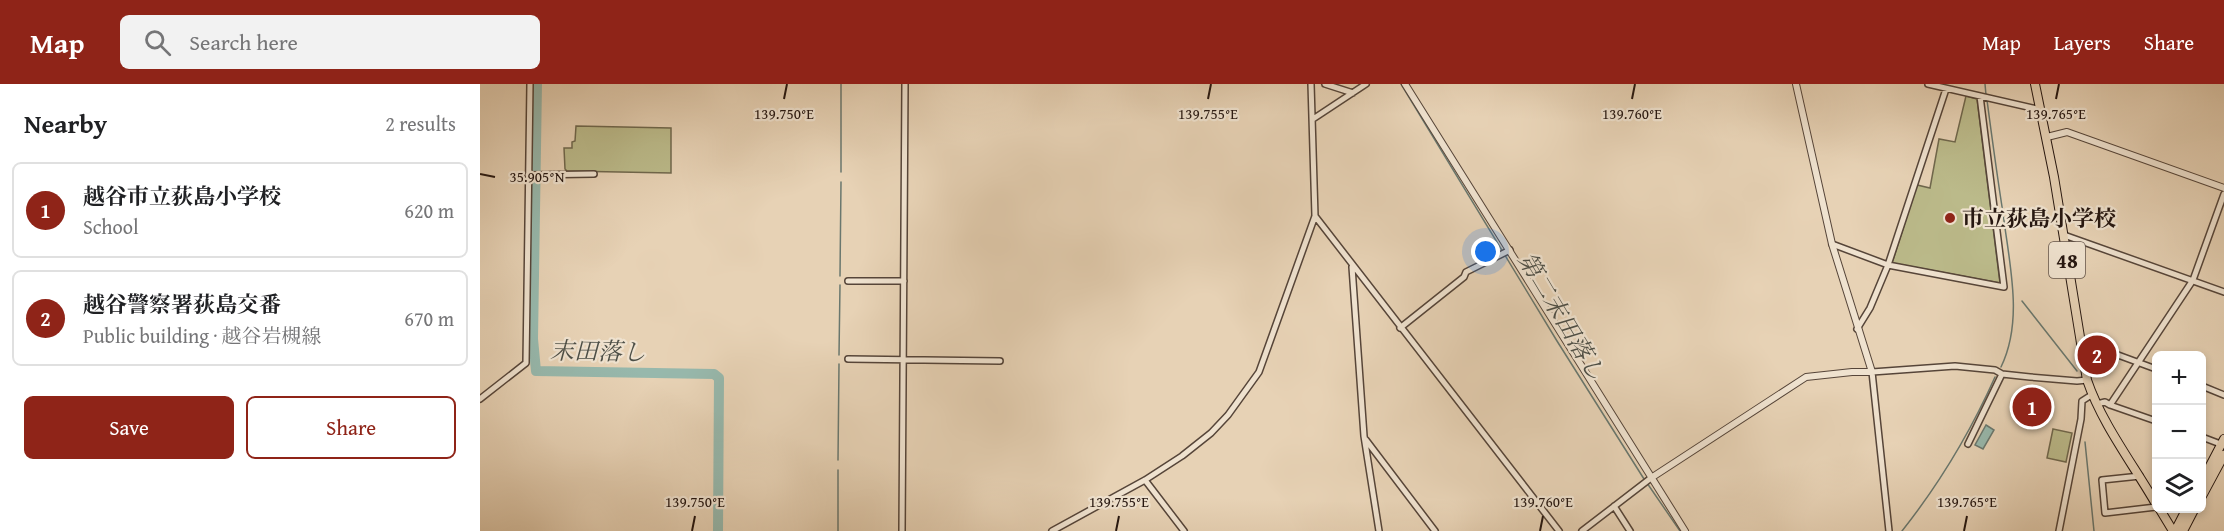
<!DOCTYPE html>
<html lang="en">
<head>
<meta charset="utf-8">
<style>
  :root { --surface:#fff; --page:#f2f2f2; --text:#202124; --muted:#757577; --line:#e0e0e0; --accent:#8f2418 }
  body { margin:0; font-family:"Gentium Book Plus","Noto Serif JP",serif; background:var(--page); color:var(--text) }
  .controls { position:absolute; right:18px; bottom:18px; display:grid; overflow:hidden; border-radius:9px; box-shadow:0 3px 9px #0003 }
  .controls button { width:54px; height:54px; display:grid; place-items:center; padding:0; border:0; border-bottom:2px solid var(--line); background:var(--surface); color:var(--text); font:30px sans-serif }
  .you { position:absolute; left:1006px; top:168px; width:21px; height:21px; margin:-15px; border:4px solid #fff; border-radius:50%; background:#1a73e8; box-shadow:0 0 0 9px #1a73e833 }
  .badge { display:grid; place-items:center; width:39px; height:39px; border-radius:50%; background:var(--accent); color:#fff; font-size:20px; font-weight:700 }
  .pin { position:absolute; translate:-50% -50%; border:3px solid #fff; box-shadow:0 2px 6px #0006 }
  .list { margin:0; padding:0; list-style:none }
  h2 { display:flex; justify-content:space-between; align-items:center; height:78px; margin:0; padding:0 24px; font-size:26px }
  h2 small { font-size:20px; font-weight:400; color:var(--muted) }
  .list li { display:grid; grid-template-columns:39px 1fr auto; gap:18px; align-items:center; box-sizing:border-box; height:96px; margin:0 12px 12px; padding:0 12px; border:2px solid var(--line); border-radius:9px }
  .list b { display:block; font-size:22px; white-space:nowrap }
  .list p { margin:0; font-size:20px; white-space:nowrap; color:var(--muted) }
  .list em { font-size:20px; font-style:normal; color:var(--muted) }
  .actions { display:flex; gap:12px; padding:18px 24px }
  .actions a { flex:1; padding:14px 0; border:2px solid var(--accent); border-radius:9px; text-align:center; font-size:21px; color:var(--accent) }
  .actions .main { background:var(--accent); color:#fff }
  .icon { flex:none; width:33px; height:33px; fill:none; stroke:currentColor; stroke-width:2; stroke-linecap:round; stroke-linejoin:round }
  .map { position:relative; flex:none; width:1744px; height:447px; overflow:hidden }
  header { display:flex; align-items:center; gap:36px; box-sizing:border-box; height:84px; padding:0 30px; background:var(--accent); color:#fff }
  header strong { font-size:28px }
  nav { display:flex; gap:33px; margin-inline-start:auto; font-size:21px }
  .search { width:420px; height:54px; background:var(--page); display:flex; align-items:center; gap:15px; box-sizing:border-box; padding:0 21px; border-radius:9px; color:var(--muted); font-size:22px }
  main { display:flex }
  aside { flex:1; background:var(--surface) }
  .map>svg:first-child { display:block }
  .green { fill:#bbba8a; stroke:#70684d; stroke-width:1.5 }
  .water { fill:#97b8ac; stroke:#69776e; stroke-width:1.5 }
  .lines { fill:none; stroke-linecap:round; stroke-linejoin:round }
  .stream { stroke:#69776e; stroke-width:1.5 }
  .river { stroke:#97b8ac; stroke-width:10 }
  .minor-casing { stroke:#564539; stroke-width:8 }
  .tertiary-casing { stroke:#564539; stroke-width:8 }
  .primary-casing { stroke:#251610; stroke-width:10 }
  .trunk-casing { stroke:#251610; stroke-width:10 }
  .minor { stroke:#efe2cf; stroke-width:5 }
  .tertiary { stroke:#efe2cf; stroke-width:6 }
  .primary { stroke:#e7d2b5; stroke-width:8 }
  .trunk { stroke:#e7d2b5; stroke-width:8 }
  .ticks { fill:none; stroke:#251610; stroke-width:2 }
  .poi-dot { fill:#8f2418; stroke:#efe2cf; stroke-width:2 }
  .labels { text-anchor:middle; dominant-baseline:central; stroke-width:4.5; stroke-linejoin:round; paint-order:stroke }
  .shield { fill:#efe2cf; stroke:#625349; stroke-width:1.5 }
  .shield-label { font-size:21px; font-weight:bold; fill:#251610 }
  .poi-label { font-size:22px; font-weight:bold; fill:#251610; stroke:#efe2cf; text-anchor:start }
  .water-label { font-size:24px; font-style:italic; fill:#4d4f47; stroke:#efe2cf }
  .ticks-label { font-size:15px; text-anchor:middle; fill:#251610; stroke:#efe2cf; stroke-width:4.5; stroke-linejoin:round; paint-order:stroke }
</style>
</head>
<body>
<header>
<strong>Map</strong>
<div class="search"><svg class="icon" aria-label="search" viewBox="0 0 24 24"><circle cx="10" cy="10" r="6"/><path d="M15 15l6 6"/></svg>Search here</div>
<nav><a>Map</a><a>Layers</a><a>Share</a></nav>
</header>
<main>
<aside>
<h2>Nearby<small>2 results</small></h2>
<ul class="list">
<li><span class="badge">1</span><div><b>越谷市立荻島小学校</b><p>School</p></div><em>620 m</em></li>
<li><span class="badge">2</span><div><b>越谷警察署荻島交番</b><p>Public building · 越谷岩槻線</p></div><em>670 m</em></li>
</ul>
<div class="actions"><a class="main">Save</a><a>Share</a></div>
</aside>
<div class="map">
<svg width="1744" height="447" viewBox="0 0 1744 447">
  <rect width="100%" height="100%" fill="#e7d2b5"/>
  <filter id="stains"><feTurbulence type="fractalNoise" baseFrequency=".00333" numOctaves="4"/><feColorMatrix values="0 0 0 0 .2 0 0 0 0 .09 0 0 0 0 .02 0 0 0 .5 -.17"/></filter>
  <radialGradient id="worn" r=".72"><stop offset=".6" stop-color="#630" stop-opacity="0"/><stop offset="1" stop-color="#630" stop-opacity=".3"/></radialGradient>
  <path class="green" d="M1486 12 1497 15 1520 199 1412 179 1437 101 1450 104 1459 55 1475 58Z
    M96 42 191 44V89L87 87 85 85 84 64H92V58L95 57Z
    M1573 345 1592 349 1586 378 1567 374Z"/>
  <path class="water" d="M1506 341 1514 346 1503 365 1495 361Z"/>
  <g class="lines">
    <path class="stream" d="M921 0 1077 257 1164 395
      M1505 0 1506 11
      M1507 16C1512 54 1517 91 1523 129 1529 179 1544 236 1521 283
      M361 88V0
      M360 192 361 98
      M1542 217 1597 287
      M359 271 360 201
      M1605 358 1614 447
      M358 376 359 280
      M1167 399 1200 447
      M358 447V386
      M1422 447C1460 399 1490 349 1515 293"/>
    <path class="river" d="M57 0 53 255 56 287 234 290 239 294 238 447"/>
    <g class="minor-casing">
      <path id="minor" d="M845 0 873 9
        M1448 0 1561 26
        M833 35 886 0
        M48 91 114 90
        M835 132 1079 447
        M1584 151 1744 208
        M1352 160 1408 181 1524 203 1500 12
        M872 183 884 352 899 447
        M368 197H424
        M920 244 984 193 986 188 1030 166
        M1377 245 1390 224 1408 181 1466 5
        M1600 257 1676 285
        M368 275 520 277
        M1722 302 1744 311
        M0 315 46 279 50 0
        M1617 320 1625 318 1630 321 1713 196 1744 110
        M1630 321 1676 337
        M1722 353 1743 361
        M886 356 955 447
        M1488 360 1522 290
        M1660 392 1622 396 1625 429 1676 423
        M665 396 704 447
        M1134 422 1150 447
        M422 447 425 0
        M572 447 665 396 702 372 731 349 748 331 779 288 835 132 831 0
        M1102 447 1171 394
        M1409 447 1392 288 1475 282 1515 286 1522 290 1550 293 1597 297 1607 296
        M1579 447 1601 335 1602 317 1613 310"/>
    </g>
    <g class="tertiary-casing">
      <path id="tertiary" d="M925 0 1205 447
        M1567 53 1587 48 1744 104
        M1171 394 1326 293 1372 288H1392L1352 160 1316 0"/>
    </g>
    <g class="primary-casing">
      <path id="primary" d="M1555 0 1574 93 1607 296C1622 340 1653 380 1676 420
        M1679 424 1693 447"/>
    </g>
    <g class="trunk-casing">
      <path id="trunk" d="M1722 397 1744 355
        M1722 412 1744 371
        M1695 447 1707 424
        M1703 447 1715 424"/>
    </g>
    <use href="#minor" class="minor"/>
    <use href="#tertiary" class="tertiary"/>
    <use href="#primary" class="primary"/>
    <use href="#trunk" class="trunk"/>
  </g>
  <path class="ticks" d="M304 15 307 0M728 15 731 0M1152 15 1155 0M1576 15 1579 0M0 90 15 93M212 447 215 432M636 447 639 432M1060 447 1063 432M1484 447 1487 432"/>
  <circle class="poi-dot" cx="1470" cy="134" r="6"/>
  <g class="labels">
    <rect class="shield" x="1569" y="158" width="36" height="36" rx="4.5"/>
    <g class="shield-label">
      <text x="1587" y="176">48</text>
    </g>
    <g class="poi-label">
      <text x="1482" y="134">市立荻島小学校</text>
    </g>
    <g class="water-label">
      <text transform="translate(1082 232) rotate(59)">第二末田落し</text>
      <text transform="translate(118 267) rotate(1)">末田落し</text>
    </g>
  </g>
  <g class="ticks-label">
    <text x="304" y="35">139.750°E</text>
    <text x="728" y="35">139.755°E</text>
    <text x="1152" y="35">139.760°E</text>
    <text x="1576" y="35">139.765°E</text>
    <text x="57" y="98">35.905°N</text>
    <text x="215" y="423">139.750°E</text>
    <text x="639" y="423">139.755°E</text>
    <text x="1063" y="423">139.760°E</text>
    <text x="1487" y="423">139.765°E</text>
  </g>
  <rect width="100%" height="100%" filter="url(#stains)"/>
  <rect width="100%" height="100%" fill="url(#worn)"/>
</svg>
<div class="controls">
<button>+</button>
<button>−</button>
<button><svg class="icon" aria-label="layers" viewBox="0 0 24 24"><path d="M12 4l9 5-9 5-9-5zM3 14l9 5 9-5"/></svg></button>
</div>
<div class="you"></div>
<div class="pin badge" style="left:1552px;top:323px">1</div>
<div class="pin badge" style="left:1617px;top:271px">2</div>
</div>
</main>
</body>
</html>
